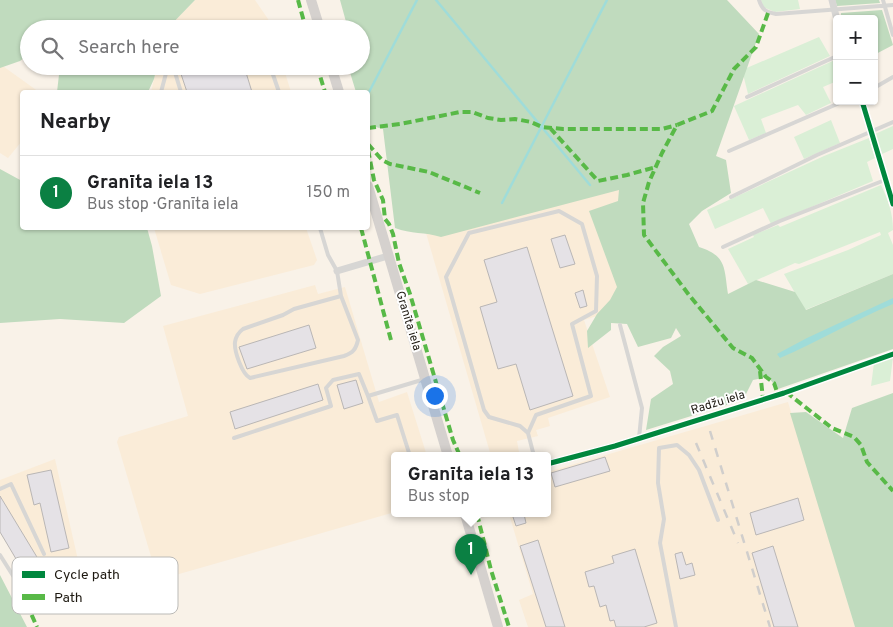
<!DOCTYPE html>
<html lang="en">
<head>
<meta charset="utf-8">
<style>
  :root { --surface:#fff; --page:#f2f2f2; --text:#202124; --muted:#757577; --line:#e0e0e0; --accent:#0b8043 }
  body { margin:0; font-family:Overpass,sans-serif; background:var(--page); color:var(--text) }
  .controls { position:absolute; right:15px; top:15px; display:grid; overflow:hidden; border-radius:5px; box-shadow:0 1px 4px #0004 }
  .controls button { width:45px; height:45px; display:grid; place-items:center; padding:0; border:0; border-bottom:1px solid var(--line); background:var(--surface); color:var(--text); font:25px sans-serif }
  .you { position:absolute; left:434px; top:395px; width:18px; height:18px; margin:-12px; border:4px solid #fff; border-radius:50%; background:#1a73e8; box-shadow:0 0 0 8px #1a73e833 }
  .badge { display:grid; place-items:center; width:32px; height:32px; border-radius:50%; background:var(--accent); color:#fff; font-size:16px; font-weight:700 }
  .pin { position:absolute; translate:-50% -41px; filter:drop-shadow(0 1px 2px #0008) }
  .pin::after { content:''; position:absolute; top:26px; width:18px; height:15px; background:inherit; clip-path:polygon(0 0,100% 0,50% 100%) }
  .popup { position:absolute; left:391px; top:452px; width:160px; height:65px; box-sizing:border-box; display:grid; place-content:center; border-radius:5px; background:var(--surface); filter:drop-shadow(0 1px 4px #0005); font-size:16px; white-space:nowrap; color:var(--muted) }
  .popup b { font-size:19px; color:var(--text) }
  .popup::after { content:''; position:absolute; left:50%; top:100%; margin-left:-10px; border:10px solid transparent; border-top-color:var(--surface) }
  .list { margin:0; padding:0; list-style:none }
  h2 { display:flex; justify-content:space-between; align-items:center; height:65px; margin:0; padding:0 20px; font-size:21px }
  h2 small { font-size:16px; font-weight:400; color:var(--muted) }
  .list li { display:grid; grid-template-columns:32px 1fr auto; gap:15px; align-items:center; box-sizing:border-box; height:75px; padding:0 20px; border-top:1px solid var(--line) }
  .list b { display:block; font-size:19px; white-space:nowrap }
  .list p { margin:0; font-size:16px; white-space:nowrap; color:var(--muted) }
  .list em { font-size:16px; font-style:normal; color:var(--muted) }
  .icon { flex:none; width:28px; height:28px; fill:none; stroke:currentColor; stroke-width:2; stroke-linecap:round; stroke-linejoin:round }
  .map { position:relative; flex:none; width:893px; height:627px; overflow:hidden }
  .search { position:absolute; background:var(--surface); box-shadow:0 1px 4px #0004; left:20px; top:20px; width:350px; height:55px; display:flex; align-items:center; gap:12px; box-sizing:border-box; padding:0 18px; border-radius:28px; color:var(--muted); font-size:19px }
  .panel { position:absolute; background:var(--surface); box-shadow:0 1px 4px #0004; left:20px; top:90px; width:350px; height:140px; border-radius:5px }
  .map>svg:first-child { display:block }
  .built { fill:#faecd8 }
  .green { fill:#daefd6 }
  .forest { fill:#c0dbbe }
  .water { fill:#9fdcd9 }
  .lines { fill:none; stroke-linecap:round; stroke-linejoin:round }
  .stream { stroke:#9fdcd9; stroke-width:2.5 }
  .building { fill:#e5e2e6; stroke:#b9b6b5 }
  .service { stroke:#d7d6d4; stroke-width:4 }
  .minor { stroke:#d7d6d4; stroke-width:7 }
  .secondary { stroke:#d5d1ce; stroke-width:10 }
  .rail { stroke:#d0cecc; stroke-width:2.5; stroke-dasharray:9 9; stroke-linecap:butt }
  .quiet { stroke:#58b947; stroke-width:4; stroke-dasharray:8 4; stroke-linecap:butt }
  .cycleway-casing { stroke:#fff; stroke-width:8 }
  .cycleway { stroke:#00873e; stroke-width:5 }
  .labels { text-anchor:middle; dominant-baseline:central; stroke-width:4; stroke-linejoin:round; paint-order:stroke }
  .street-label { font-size:12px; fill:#1d1810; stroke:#fff }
  .key { fill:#fff; stroke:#bbbab7; stroke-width:1 }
  .key-label { font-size:14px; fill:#1d1810 }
</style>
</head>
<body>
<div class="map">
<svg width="893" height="627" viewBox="0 0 893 627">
  <rect width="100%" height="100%" fill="#f9f2e8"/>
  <path class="built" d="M195 0H255L268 19 271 29H167Z
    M0 64 39 92H22V141L8 158 0 153Z
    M157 66H283L291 92H151Z
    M624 179 657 298 584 320 610 397 548 418 550 426 536 430 538 436 517 441 519 452 504 456H491L426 233Z
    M154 228H306L317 260 314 265 200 294 171 285Z
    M315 285 318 294 345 287 379 402 407 392 427 456H395V512L158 580 117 442 119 437 188 416 163 326Z
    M788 402 855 627H528L519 600 533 594 509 514H547V472Z
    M55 459 78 560 32 586 0 532V480Z"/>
  <path class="green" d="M761 0H798L800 9 775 12 763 7Z
    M819 37 830 56 748 94 742 70Z
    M837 59V81L823 87 831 103 806 115 798 105 761 119 766 133 749 140 734 106Z
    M831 120 840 143 804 159 794 137Z
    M893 126V149L882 154 875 134Z
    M869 138 875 158 867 162 873 181 771 224 763 208 715 229 707 210 824 156Z
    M881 185C888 200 893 213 893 230L888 233 893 245V274L805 310 784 274 848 250 881 235 880 232 799 264 795 263 748 284 728 249 754 237 753 235 778 225 780 227Z
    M893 357 890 381 871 386 874 363Z"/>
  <path class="forest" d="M0 0H195L167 29H29V54L20 61 0 68Z
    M340 0H727L759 34 716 156 726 160 731 193 702 211 689 224 699 247C727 256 724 268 728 294L756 280 795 292 806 310 893 274V349L778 389 768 377 753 380 743 400 646 430 651 399 673 384 670 371 654 356 663 347 681 336 676 328 671 338 638 347 627 324 611 323V330L588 348 587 331 597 314 610 300 617 287 589 211 618 201 619 190 441 237C425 232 411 234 395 228L383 129 368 125V92H356L348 66H361V29H348Z
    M835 0H879L880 3 837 6Z
    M882 10 893 45 874 55V19H841V13Z
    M60 66H157L154 79 148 92H57Z
    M0 169 22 181V228H147L152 246 161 296 124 323 60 319 0 323Z
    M893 393V627H855L790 413 806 412 843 438 852 408Z
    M0 575 27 627H0Z"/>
  <path class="water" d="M893 298V304C854 320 818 342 780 358L777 354 807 338Z"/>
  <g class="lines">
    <path class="stream" d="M436 0 590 185
      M368 94 417 0
      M502 203 607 0"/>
  </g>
  <path class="building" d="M196 66H244L252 92H187L180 71Z
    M565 235 575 264 560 268 551 239Z
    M527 247 573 396 530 410 516 364 498 369 480 307 497 302 484 260Z
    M583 290 587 306 580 308 575 293Z
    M309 325 316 348 247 369 239 347Z
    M356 380 363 403 344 409 337 385Z
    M318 384 323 400 235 429 230 412Z
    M605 457 610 471 555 487 551 473Z
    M51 470 69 548 51 552 40 503 34 505 27 475Z
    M0 496 46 572 30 581V575L25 574 0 532Z
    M798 498 804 520 756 535 750 513Z
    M512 514H524L526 523 516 526Z
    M538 540 565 627H546L520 546Z
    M773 546 798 627H774L752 553Z
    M635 549 657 623 644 627H616L614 620 610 621 606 605 600 607 594 586 589 587 585 572 614 563 612 556Z
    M682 552 686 565 692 563 695 575 680 579 675 554Z"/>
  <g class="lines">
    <path class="service" d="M759 0C762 10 766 12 776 14L893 5
      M883 0 893 35
      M214 29C228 24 244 18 257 29
      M173 66 181 92
      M270 66 279 92
      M874 88 893 77
      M161 92 168 66
      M747 97 837 56
      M729 151 844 101
      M731 197 817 155 893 122
      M320 228 328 255 337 271 341 296 358 340C356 349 353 353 344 356L250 378C242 374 234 351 235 342 236 336 239 332 243 329L283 315 294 309 341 296
      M723 247 780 221 885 180
      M620 325 642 408 639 438
      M368 396 377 421 397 415 410 456
      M528 433 520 426 489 417 484 410 446 277 469 233 559 211 582 224 597 276 596 311 572 324 591 396 536 415 528 433 534 456
      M234 438 331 406 326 388 333 380 359 374 368 396 425 379
      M0 489 11 484 44 554
      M0 555 17 582 27 577
      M676 627 660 543 664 519 658 483 659 448 677 445 689 455 699 470 718 520"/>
    <path class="minor" d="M832 0 837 20
      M862 101 893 204
      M337 271 388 256
      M547 464 615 446 784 393 893 354"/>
    <path class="secondary" d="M311 0 320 29
      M331 66 339 92
      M368 186 448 456
      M465 514 498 627"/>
    <path class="rail" d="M710 431 770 627
      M696 443 738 543"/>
    <path class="quiet" d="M298 0 306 29
      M768 13 756 47 734 69 712 111 677 125 662 153 649 182 643 203 644 235 689 295 733 348 752 358 766 377 774 383 778 395
      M317 66 325 92
      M368 128 400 124 460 112H472L488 118 501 120 515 119 531 122 542 127 563 129H662L677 125
      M550 128 598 181 627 175 656 167
      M368 144 382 160 390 164 429 172 480 193
      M368 150 374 180 383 200 385 219 389 224 393 234 399 263 410 294 453 440 460 456
      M361 228 392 344
      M760 371 763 399
      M786 392 832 428 854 437 861 445 867 462 893 491
      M477 514 491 570 509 627
      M17 582 37 627"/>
    <g class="cycleway-casing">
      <path id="cycleway" d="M862 101 893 204
        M547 464 615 446 784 393 893 354"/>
    </g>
    <use href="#cycleway" class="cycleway"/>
  </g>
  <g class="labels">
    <g class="street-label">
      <text transform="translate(408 321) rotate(73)">Granīta iela</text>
      <text transform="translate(718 403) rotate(-17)">Radžu iela</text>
    </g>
  </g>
  <rect x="12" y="557" width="166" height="57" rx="8" class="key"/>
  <rect x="22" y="571" width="23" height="7" fill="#00873e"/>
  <rect x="22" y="594" width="23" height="6" fill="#58b947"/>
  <g class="key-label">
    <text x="54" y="579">Cycle path</text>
    <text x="54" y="602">Path</text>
  </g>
</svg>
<div class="controls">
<button>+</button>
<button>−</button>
</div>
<div class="you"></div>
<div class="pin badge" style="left:471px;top:575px">1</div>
<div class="popup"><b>Granīta iela 13</b>Bus stop</div>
<div class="search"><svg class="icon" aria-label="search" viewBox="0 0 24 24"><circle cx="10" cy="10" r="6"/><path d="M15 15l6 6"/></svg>Search here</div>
<section class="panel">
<h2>Nearby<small></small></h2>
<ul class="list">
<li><span class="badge">1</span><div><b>Granīta iela 13</b><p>Bus stop · Granīta iela</p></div><em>150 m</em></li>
</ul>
</section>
</div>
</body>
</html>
